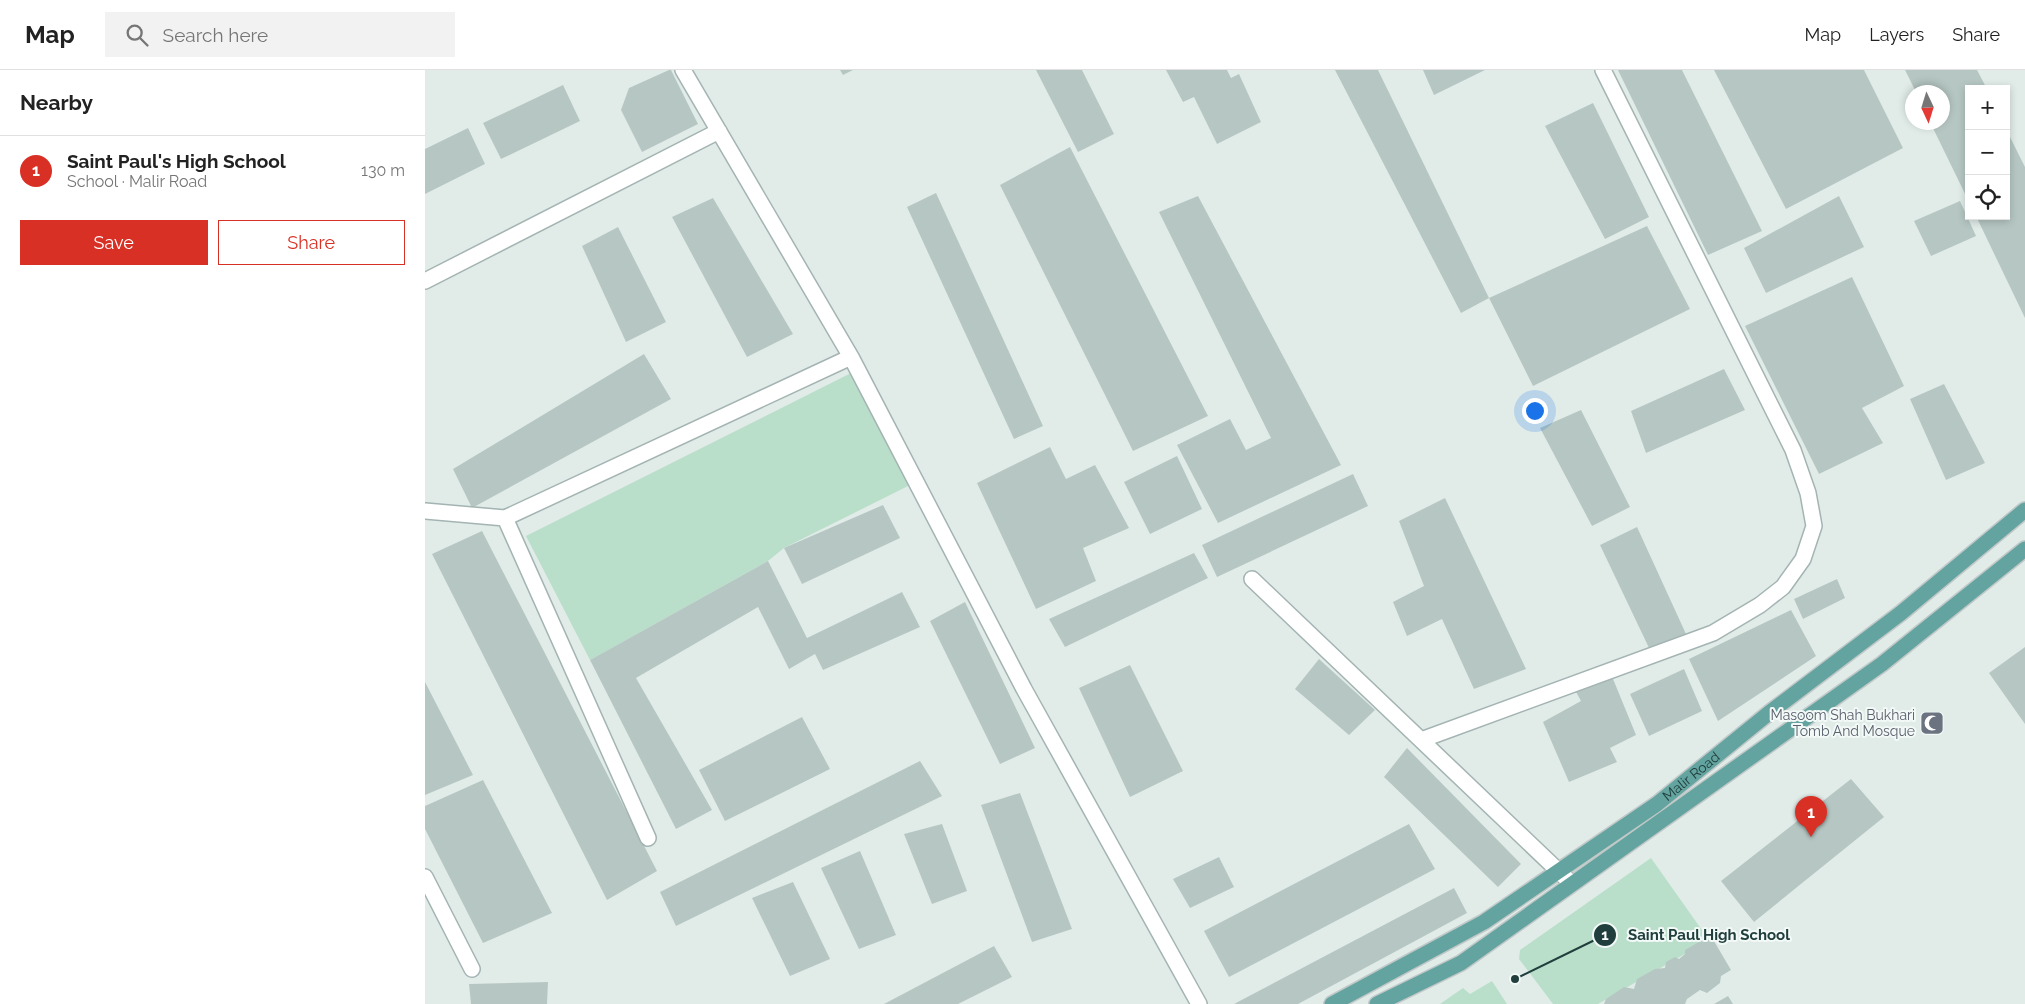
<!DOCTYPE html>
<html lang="en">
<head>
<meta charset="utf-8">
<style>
  :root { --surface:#fff; --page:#f2f2f2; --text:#222; --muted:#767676; --line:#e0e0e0; --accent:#d93025 }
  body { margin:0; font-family:Raleway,sans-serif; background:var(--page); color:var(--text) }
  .controls { position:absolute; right:15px; top:15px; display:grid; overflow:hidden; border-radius:0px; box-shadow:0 2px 8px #0003 }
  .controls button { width:45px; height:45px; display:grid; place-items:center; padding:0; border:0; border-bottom:1px solid var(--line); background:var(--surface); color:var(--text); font:25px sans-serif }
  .compass { position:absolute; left:1480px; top:15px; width:45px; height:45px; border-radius:50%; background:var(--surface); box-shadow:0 2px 8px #0003; rotate:176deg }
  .you { position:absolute; left:1109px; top:340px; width:18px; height:18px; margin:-12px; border:4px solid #fff; border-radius:50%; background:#1a73e8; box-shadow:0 0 0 8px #1a73e833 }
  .badge { display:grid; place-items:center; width:32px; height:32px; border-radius:50%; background:var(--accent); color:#fff; font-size:16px; font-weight:700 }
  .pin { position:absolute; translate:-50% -41px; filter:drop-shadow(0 1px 2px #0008) }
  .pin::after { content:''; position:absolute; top:26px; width:18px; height:15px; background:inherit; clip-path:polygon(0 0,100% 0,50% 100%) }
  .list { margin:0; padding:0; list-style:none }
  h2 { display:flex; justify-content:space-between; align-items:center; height:65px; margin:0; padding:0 20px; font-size:21px }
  h2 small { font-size:16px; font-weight:400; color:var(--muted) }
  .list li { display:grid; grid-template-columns:32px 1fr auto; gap:15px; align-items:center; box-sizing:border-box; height:70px; padding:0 20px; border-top:1px solid var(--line) }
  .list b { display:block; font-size:19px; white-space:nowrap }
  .list p { margin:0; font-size:16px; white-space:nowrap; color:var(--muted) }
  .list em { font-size:16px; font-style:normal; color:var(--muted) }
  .actions { display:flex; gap:10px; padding:15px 20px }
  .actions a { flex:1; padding:11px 0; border:1px solid var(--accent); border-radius:0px; text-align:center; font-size:18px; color:var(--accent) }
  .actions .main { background:var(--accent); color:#fff }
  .icon { flex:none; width:28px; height:28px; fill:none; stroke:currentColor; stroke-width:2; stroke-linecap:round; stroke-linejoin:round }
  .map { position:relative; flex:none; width:1600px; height:934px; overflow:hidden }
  header { display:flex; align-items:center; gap:30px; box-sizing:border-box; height:70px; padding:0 25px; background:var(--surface); border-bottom:1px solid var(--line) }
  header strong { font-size:24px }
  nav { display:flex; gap:28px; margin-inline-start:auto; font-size:18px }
  .search { width:350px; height:45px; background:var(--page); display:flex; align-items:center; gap:12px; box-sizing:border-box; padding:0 18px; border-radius:0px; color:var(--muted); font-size:19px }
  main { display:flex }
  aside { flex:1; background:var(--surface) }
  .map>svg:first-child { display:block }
  .green { fill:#b9dfca }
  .building { fill:#b6c7c3 }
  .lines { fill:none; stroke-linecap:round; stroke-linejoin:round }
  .minor-casing { stroke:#a3b4b2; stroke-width:18 }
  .major-casing { stroke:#c1c9c8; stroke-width:18 }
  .minor { stroke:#fff; stroke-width:15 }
  .major { stroke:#63a4a0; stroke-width:15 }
  .labels { text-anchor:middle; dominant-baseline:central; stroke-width:4; stroke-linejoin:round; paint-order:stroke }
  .worship-label { font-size:14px; fill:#5b616d; stroke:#f2f9f7; text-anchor:end }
  .street-label { font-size:14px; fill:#203e3c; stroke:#f2f9f7 }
  .leader { fill:none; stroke:#203e3c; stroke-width:2 }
  .callout-dot { fill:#203e3c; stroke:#f2f9f7; stroke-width:2 }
  .mark-label { font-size:15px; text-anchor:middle; font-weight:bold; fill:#fff }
  .callout-label { font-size:15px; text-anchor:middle; font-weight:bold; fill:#203e3c; stroke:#f2f9f7; stroke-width:4; stroke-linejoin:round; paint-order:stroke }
</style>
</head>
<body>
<header>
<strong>Map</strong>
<div class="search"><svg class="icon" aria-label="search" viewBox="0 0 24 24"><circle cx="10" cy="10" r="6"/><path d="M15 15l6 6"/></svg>Search here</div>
<nav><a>Map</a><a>Layers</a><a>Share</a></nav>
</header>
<main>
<aside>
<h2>Nearby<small></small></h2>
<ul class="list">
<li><span class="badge">1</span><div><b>Saint Paul's High School</b><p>School · Malir Road</p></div><em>130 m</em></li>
</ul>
<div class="actions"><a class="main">Save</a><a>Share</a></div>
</aside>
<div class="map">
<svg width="1600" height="934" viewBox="0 0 1600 934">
  <rect width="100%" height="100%" fill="#e1ece9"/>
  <path class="green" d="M432 300 491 412 359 478 343 491 165 590 101 466Z
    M1226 788 1284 870 1173 934H1128L1094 889 1095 880Z
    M1067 911 1082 934H1015L1038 918 1045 924Z"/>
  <path class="building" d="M244 0H246L273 54 217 82 196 40 204 18Z
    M415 0H428L418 5Z
    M611 0H657L689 64 653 82Z
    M741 0H802L806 8 814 4 836 52 792 74 769 27 758 32Z
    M910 0H953L1064 228 1036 243Z
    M998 0H1060L1009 25Z
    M1193 0H1257L1337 161 1283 185Z
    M1289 0H1439L1478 78 1361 139Z
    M1480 0H1552L1562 19H1544V132L1505 52H1518V22H1491Z
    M138 15 155 51 76 89 58 53Z
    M1168 33 1224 147 1180 169 1120 56Z
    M43 58 60 94 0 124V79Z
    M1581 59 1600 97V248L1551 146H1581Z
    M645 77 783 346 708 381 575 115Z
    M511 123 618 356 589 369 482 137Z
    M773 126 916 395 793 453 752 375 805 349 821 380 846 368 734 142Z
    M1414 126 1439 177 1341 223 1319 178Z
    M288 128 368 264 322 287 247 147Z
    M1535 131 1551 166 1506 186 1489 151Z
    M1222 156 1265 239 1108 316 1064 228Z
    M193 157 241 252 201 272 157 176Z
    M1427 207 1479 316 1437 338 1458 373 1394 404 1320 256Z
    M219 284 246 329 47 438 28 399Z
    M1299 299 1320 340 1221 383 1206 341Z
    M1519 314 1560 393 1521 410 1485 329Z
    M1156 340 1205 437 1167 456 1115 358Z
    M625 377 641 409 670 395 704 458 658 478 671 511 611 539 552 413Z
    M752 386 777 439 725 464 699 412Z
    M928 404 943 436 792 507 777 475Z
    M1020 428 1101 599 1049 619 1017 549 982 566 968 532 999 516 974 451Z
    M458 435 475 468 377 514 359 478Z
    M1212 457 1261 564 1225 580 1175 475Z
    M57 461 232 801 182 830 7 484Z
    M769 483 783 508 640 577 624 549Z
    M343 491 382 568 477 522 495 557 398 600 390 584 364 599 333 537 211 608 287 740 251 759 165 590Z
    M1412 509 1420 528 1378 549 1369 529Z
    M540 532 610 678 575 694 505 551Z
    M1366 540 1391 586 1293 651 1264 589Z
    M1600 577V654L1564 603Z
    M894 589 950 640 924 665 870 619Z
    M705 595 758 701 705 727 654 618Z
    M1259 599 1277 641 1224 666 1205 624Z
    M1186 604 1211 665 1185 678 1192 692 1144 712 1118 652 1156 631 1150 620Z
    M0 612 48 705 0 725Z
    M377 647 405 699 300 751 274 700Z
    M982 678 1096 794 1073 817 959 707Z
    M495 691 517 726 251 856 235 822Z
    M1426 709 1459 747 1329 852 1296 811Z
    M58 710 127 843 58 873 0 759V736Z
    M595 723 647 859 607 872 556 735Z
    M517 754 542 821 507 834 479 764Z
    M984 754 1010 799 804 907 779 861Z
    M435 781 471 865 434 879 396 798Z
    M794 787 809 817 765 838 748 809Z
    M368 812 405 889 365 906 327 828Z
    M1029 818 1042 843 873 934H809Z
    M1279 869 1289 871 1306 900 1296 906 1295 913 1282 923 1275 920 1262 929 1260 934H1179L1181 929 1199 917 1209 919 1212 909 1230 899 1240 898 1241 892 1250 887 1254 889 1260 884V880Z
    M569 876 587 907 533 934H459Z
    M123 912 122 934H46L44 914Z
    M1303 926 1308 934H1289Z"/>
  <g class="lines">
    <g class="minor-casing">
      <path id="minor" d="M258 0 426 287 599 619 774 934
        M0 211 294 61
        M0 441 80 448 426 287
        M80 448 223 768
        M827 509 1146 813
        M996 670 1288 563 1335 535 1358 517 1378 489 1389 456 1383 423 1368 380 1178 0
        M0 807 47 899"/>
    </g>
    <g class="major-casing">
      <g id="major">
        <path id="s1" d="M907 934 1059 852 1232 734 1344 643 1476 543 1600 440"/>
        <path d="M952 934 1036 893 1457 594 1600 479"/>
      </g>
    </g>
    <use href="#minor" class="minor"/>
    <use href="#major" class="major"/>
  </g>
  <defs>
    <g id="mosque-square" transform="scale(1.25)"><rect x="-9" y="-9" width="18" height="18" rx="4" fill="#6b7280" stroke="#f2f9f7"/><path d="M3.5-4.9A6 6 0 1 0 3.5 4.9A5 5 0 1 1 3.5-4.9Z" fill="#fff"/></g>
  </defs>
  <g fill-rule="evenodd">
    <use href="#mosque-square" x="1507" y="653"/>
  </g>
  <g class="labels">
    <g class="worship-label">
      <text x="1490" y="645">Masoom Shah Bukhari<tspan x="1490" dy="16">Tomb And Mosque</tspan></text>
    </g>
    <g class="street-label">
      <text stroke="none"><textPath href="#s1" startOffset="426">Malir Road</textPath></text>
    </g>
  </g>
  <path class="leader" d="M1090 909L1180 865"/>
  <g class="callout-dot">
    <circle cx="1090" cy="909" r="5"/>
    <circle cx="1180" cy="865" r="12"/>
  </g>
  <g class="mark-label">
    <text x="1180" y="870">1</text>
  </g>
  <g class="callout-label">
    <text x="1284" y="870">Saint Paul High School</text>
  </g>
</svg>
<div class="controls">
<button>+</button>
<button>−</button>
<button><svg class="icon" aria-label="locate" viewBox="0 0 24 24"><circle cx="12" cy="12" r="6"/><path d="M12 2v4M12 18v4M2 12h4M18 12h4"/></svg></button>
</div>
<svg class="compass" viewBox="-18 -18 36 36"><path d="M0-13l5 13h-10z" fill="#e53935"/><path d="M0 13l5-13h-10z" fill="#767676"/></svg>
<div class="you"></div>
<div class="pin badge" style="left:1386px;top:767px">1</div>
</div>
</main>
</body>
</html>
